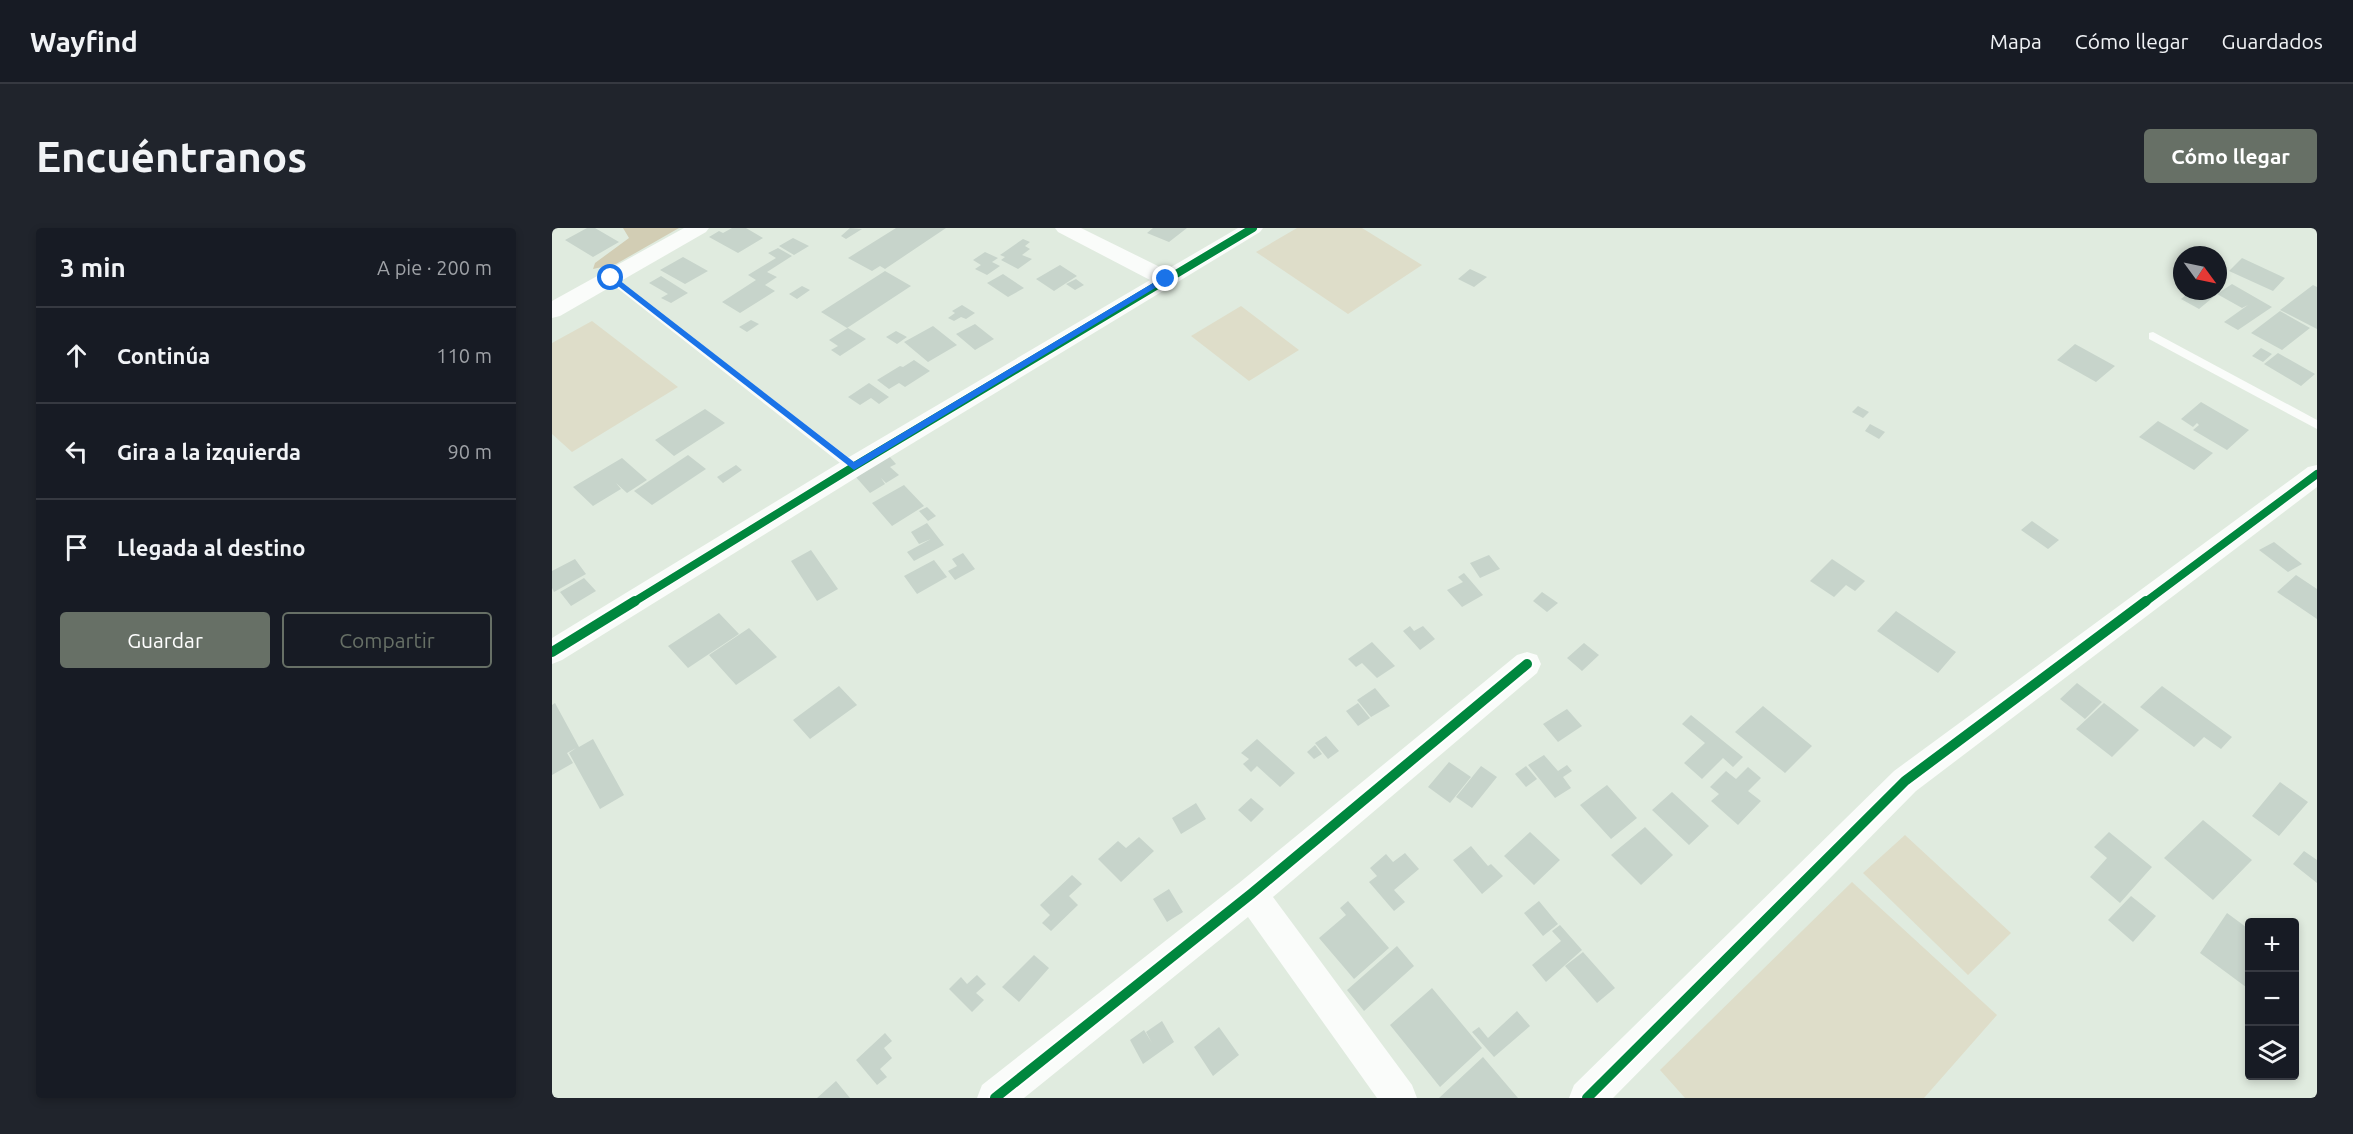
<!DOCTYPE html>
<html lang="es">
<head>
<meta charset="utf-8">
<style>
  :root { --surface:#171b24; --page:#20242c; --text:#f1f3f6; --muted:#9ea1a6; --line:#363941; --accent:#677066 }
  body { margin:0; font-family:Ubuntu,sans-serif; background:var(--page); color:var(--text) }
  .controls { position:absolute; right:18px; bottom:18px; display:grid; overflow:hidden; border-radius:6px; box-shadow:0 3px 9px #0003 }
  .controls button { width:54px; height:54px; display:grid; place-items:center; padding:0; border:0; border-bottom:2px solid var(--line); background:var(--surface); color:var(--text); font:30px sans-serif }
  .compass { position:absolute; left:1621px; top:18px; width:54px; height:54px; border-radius:50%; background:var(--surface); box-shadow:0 3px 9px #0003; rotate:123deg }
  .stop { position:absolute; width:18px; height:18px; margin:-14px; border:4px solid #1a73e8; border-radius:50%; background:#fff }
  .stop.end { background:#1a73e8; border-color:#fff; box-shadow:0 2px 6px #0008 }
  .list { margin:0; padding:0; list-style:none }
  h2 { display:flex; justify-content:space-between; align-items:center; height:78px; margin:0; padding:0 24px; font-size:26px }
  h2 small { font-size:20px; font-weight:400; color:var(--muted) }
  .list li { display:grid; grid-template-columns:39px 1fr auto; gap:18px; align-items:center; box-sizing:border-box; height:96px; padding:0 24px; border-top:2px solid var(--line) }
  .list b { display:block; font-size:22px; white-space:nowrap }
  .list em { font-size:20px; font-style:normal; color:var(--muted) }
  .actions { display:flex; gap:12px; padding:18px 24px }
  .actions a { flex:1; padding:14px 0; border:2px solid var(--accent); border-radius:6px; text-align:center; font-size:21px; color:var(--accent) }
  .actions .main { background:var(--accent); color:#fff }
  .icon { flex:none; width:33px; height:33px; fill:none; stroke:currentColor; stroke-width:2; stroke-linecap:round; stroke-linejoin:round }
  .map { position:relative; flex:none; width:1765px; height:870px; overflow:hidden; border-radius:6px }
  header { display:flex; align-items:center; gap:36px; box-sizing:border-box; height:84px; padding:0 30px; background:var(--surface); border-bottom:2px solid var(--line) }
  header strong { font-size:28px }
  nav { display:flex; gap:33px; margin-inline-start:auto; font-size:21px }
  .intro { display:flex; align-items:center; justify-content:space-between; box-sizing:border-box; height:144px; padding:0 36px }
  h1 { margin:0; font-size:42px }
  .button { padding:15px 27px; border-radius:6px; background:var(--accent); color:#fff; font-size:21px; font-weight:700 }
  main { display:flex; gap:36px; padding:0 36px }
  aside { flex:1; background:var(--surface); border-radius:6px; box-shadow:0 3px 9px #0003 }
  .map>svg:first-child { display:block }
  .green { fill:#deddc9 }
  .forest { fill:#d2cdb4 }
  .building { fill:#c7d4cb }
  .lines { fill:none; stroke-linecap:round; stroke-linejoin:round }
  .lane { fill:#fafcfa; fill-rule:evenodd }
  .street { fill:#fafcfa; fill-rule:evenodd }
  .cycleway-far1-casing { stroke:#fff; stroke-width:10 }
  .cycleway-casing { stroke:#fff; stroke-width:14 }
  .cycleway-far1 { stroke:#00873e; stroke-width:8 }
  .cycleway { stroke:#00873e; stroke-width:10 }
  .route { fill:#1a73e8 }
</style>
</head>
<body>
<header>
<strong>Wayfind</strong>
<nav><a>Mapa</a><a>Cómo llegar</a><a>Guardados</a></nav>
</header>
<div class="intro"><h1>Encuéntranos</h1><a class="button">Cómo llegar</a></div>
<main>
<aside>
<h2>3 min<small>A pie · 200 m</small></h2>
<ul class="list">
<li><svg class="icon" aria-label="ahead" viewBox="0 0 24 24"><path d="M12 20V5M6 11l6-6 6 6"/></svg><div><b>Continúa</b></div><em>110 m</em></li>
<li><svg class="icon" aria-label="left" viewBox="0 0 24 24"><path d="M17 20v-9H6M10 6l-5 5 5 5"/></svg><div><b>Gira a la izquierda</b></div><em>90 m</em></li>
<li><svg class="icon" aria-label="arrive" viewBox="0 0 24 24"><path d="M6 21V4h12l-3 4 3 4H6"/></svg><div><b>Llegada al destino</b></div></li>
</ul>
<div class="actions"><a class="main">Guardar</a><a>Compartir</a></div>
</aside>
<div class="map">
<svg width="1765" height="870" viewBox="0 0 1765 870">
  <rect width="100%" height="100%" fill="#e0ebdf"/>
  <path class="green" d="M745 0H810L870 37 796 86 704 24Z
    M689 78 747 122 697 153 639 108Z
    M40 93 126 159 20 224 0 206V115Z
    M1353 607 1459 705 1416 747 1311 645Z
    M1300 654 1445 787 1372 870H1133L1108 842Z"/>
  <path class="forest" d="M71 0H127L64 36 41 41 43 35 77 10Z"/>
  <path class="building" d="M35 0H43L67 14 41 29 13 12Z
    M180 0H194L211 10 186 25 157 9 167 3 171 5Z
    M298 0 310 1 294 11 289 8Z
    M344 0H394L333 41 328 38 320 43 296 30Z
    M601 0H635L617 14 595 5Z
    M241 10 257 18 242 27 227 18Z
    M471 11 478 14 473 18 478 21 470 27 480 31 466 41 449 32 453 29 448 27Z
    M226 20 240 28 215 44 225 49 213 57 223 63 188 85 170 74 204 52 196 47 224 30 216 25Z
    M433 24 446 30 440 34 448 38 435 47 423 41 429 37 421 32Z
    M131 29 156 43 133 56 108 42Z
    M1690 30 1733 50 1721 63 1677 43Z
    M508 37 525 48 502 63 484 51Z
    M918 41 935 49 922 59 906 51Z
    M333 43 359 58 295 100 269 84Z
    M451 46 472 60 456 69 435 55Z
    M109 48 136 65 119 75 109 70 116 66 97 55Z
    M524 51 532 57 523 62 514 56Z
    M1680 56 1720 79 1686 102 1672 94 1696 77 1690 80 1665 66Z
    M1761 57 1765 59V101L1728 82Z
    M250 58 258 62 245 71 237 66Z
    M1639 63H1660L1665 66 1647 81 1629 71Z
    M410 77 423 85 414 91 409 89 402 93 396 90 403 85 400 83Z
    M1728 83 1758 100 1730 122 1699 105Z
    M199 92 207 96 195 104 187 99Z
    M423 96 442 111 423 122 404 106Z
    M381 98 405 117 376 134 352 114Z
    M296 100 314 111 288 128 279 122 286 118 277 112Z
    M344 103 355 109 345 116 334 109Z
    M1523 116 1563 138 1544 154 1505 132Z
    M1709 120 1720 126 1711 134 1700 128Z
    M1726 125 1763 146 1749 158 1712 136Z
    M362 132 378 143 353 159 347 155 337 161 325 152 348 138 351 139Z
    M317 155 337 169 327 176 319 170 308 177 296 169Z
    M1649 174 1697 202 1675 222 1641 202 1647 197 1645 195 1641 199 1629 191Z
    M1306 178 1317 184 1311 190 1300 184Z
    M153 181 173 195 122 228 103 212Z
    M1606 193 1661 225 1642 242 1587 209Z
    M1318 196 1333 204 1327 211 1313 203Z
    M136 227 154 241 100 277 82 263Z
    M337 228 344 236 338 239 347 247 334 255 329 250 333 256 318 265 303 248Z
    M70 230 95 252 75 265 64 255 69 261 41 278 21 259Z
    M184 237 190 242 171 255 165 249Z
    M352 257 372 278 340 298 320 275Z
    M375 279 384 288 376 293 367 283Z
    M1480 293 1507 312 1496 321 1469 302Z
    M375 295 392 317 362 333 355 324 379 311 367 316 359 304Z
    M1722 314 1750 336 1736 344 1707 322Z
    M259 322 286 361 265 373 239 333Z
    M411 325 423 341 403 352 396 343 405 338 400 331Z
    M937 327 948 341 928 350 918 335Z
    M23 331 34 346 2 364 0 360V343Z
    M1280 331 1313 353 1303 363 1294 357 1282 369 1258 353Z
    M382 332 395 349 365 366 352 348Z
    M912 345 931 367 910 379 895 362 911 354 906 349Z
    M1744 347 1765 361V391L1725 364Z
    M32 350 44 363 19 378 8 364Z
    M990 364 1006 375 995 384 981 373Z
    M1344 383 1404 424 1386 445 1325 403Z
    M167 385 187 406 136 440 116 418Z
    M858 398 862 403 871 398 883 411 868 422 851 403Z
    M197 400 225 429 184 457 157 427Z
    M820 414 843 438 825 450 810 435 804 439 796 431Z
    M1032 415 1047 427 1030 443 1015 430Z
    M1525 455 1550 474 1533 491 1508 471Z
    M287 458 305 477 258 511 241 492Z
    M1610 458 1680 509 1669 521 1652 509 1642 519 1588 479Z
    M823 460 838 478 819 489 805 472Z
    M3 475 27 519 41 511 72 567 48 581 17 525 24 520 15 525 21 535 0 547V477Z
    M806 475 818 490 806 498 794 483Z
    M1552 475 1587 502 1560 529 1524 501Z
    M1211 478 1260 518 1233 545 1183 504Z
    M1015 481 1030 498 1006 514 991 496Z
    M1139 487 1191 529 1181 539 1171 530 1150 551 1132 535 1153 515 1130 496Z
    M774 508 787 523 776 531 763 515Z
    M705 511 743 545 728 559 705 538 699 544 691 536 697 531 689 525Z
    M763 517 770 526 762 531 755 524Z
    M992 527 1006 543 1015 537 1020 543 1011 549 1019 560 1003 570 976 537Z
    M897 534 919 549 898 575 876 559Z
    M929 538 945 549 920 580 904 569Z
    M974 538 985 551 974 559 963 546Z
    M1196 539 1209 550 1196 563 1209 573 1186 597 1159 573 1167 566 1158 559 1174 543 1184 551Z
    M1728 554 1756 574 1727 608 1700 588Z
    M1055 557 1085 590 1059 611 1028 577Z
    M1120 564 1157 598 1137 617 1100 582Z
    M699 570 712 581 699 594 686 582Z
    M644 575 654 591 629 606 620 590Z
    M1651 592 1700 632 1661 672 1612 630Z
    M1093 599 1121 627 1089 657 1059 627Z
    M978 604 1008 632 982 657 952 628Z
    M1557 604 1600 639 1568 675 1538 649 1555 630 1542 619Z
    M587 609 602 623 569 654 546 631 566 613 574 620Z
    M919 618 936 638 939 636 951 648 930 666 901 632Z
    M1752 623 1765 632V655L1741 636Z
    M853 625 867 641 842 662 853 674 842 683 817 654 825 648 818 640 834 626 841 634Z
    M520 647 530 656 517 668 526 677 499 703 490 695 498 687 488 677Z
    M617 661 631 684 615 694 601 671Z
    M1579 668 1604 688 1581 714 1556 692Z
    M796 673 837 720 802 751 767 710 794 687 788 680Z
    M987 673 1006 696 991 708 972 685Z
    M1675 685 1698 702V762L1648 725Z
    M1008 697 1030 722 994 754 980 737 1009 713 1000 703Z
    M845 718 862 738 812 783 795 762Z
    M1031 724 1063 760 1045 775 1013 738Z
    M482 727 497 740 467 774 450 759Z
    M425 747 434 756 424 765 432 772 420 784 397 761 409 749 415 756Z
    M880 760 930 820 888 859 838 797Z
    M965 783 978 798 942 829 920 804 927 799 936 810Z
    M610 793 622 814 591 836 578 812 592 802 600 815 594 804Z
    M667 799 687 827 661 848 642 819Z
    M333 805 340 813 332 820 340 830 328 841 335 849 325 857 304 832Z
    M931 829 966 870H887Z
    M284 853 298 870H265Z"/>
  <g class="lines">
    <path class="lane" d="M59 47 305 236 307 239 305 242H297L55 52 54 50Z
      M1601 104 1765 192V201L1597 111V105Z"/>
    <path class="street" d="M132 0H157L154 4 8 88 0 90V73Z
      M503 0H529L614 42 686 0H711L708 4 310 246 10 432 0 436V410L292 232 598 52 506 4Z
      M1765 237V259L1364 563 1061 870H1017L1022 857 1342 543 1756 239Z
      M975 424 985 427 989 436 985 445 721 669 860 857 865 870H825L696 689 472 870H425L430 857 687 655 965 427Z"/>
    <g class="cycleway-far1-casing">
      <path id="cycleway-far1" d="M80 375 301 239 701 0
        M1592 375 1765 246"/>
    </g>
    <g class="cycleway-casing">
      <path id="cycleway" d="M0 424 83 373
        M443 870 699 666 975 436
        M1035 870 1353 553 1594 373"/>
    </g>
    <use href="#cycleway-far1" class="cycleway-far1"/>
    <use href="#cycleway" class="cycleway"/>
  </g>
  <path class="route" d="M57 48H62L302 234 611 49 618 51 302 242 57 51Z"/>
</svg>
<div class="controls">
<button>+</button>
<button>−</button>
<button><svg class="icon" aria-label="layers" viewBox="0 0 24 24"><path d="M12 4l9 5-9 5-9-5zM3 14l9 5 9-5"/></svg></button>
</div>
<svg class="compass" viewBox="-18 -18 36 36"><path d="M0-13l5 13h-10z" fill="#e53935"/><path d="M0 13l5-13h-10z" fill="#9ea1a6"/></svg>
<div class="stop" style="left:59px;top:50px"></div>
<div class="stop end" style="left:614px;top:51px"></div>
</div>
</main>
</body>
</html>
